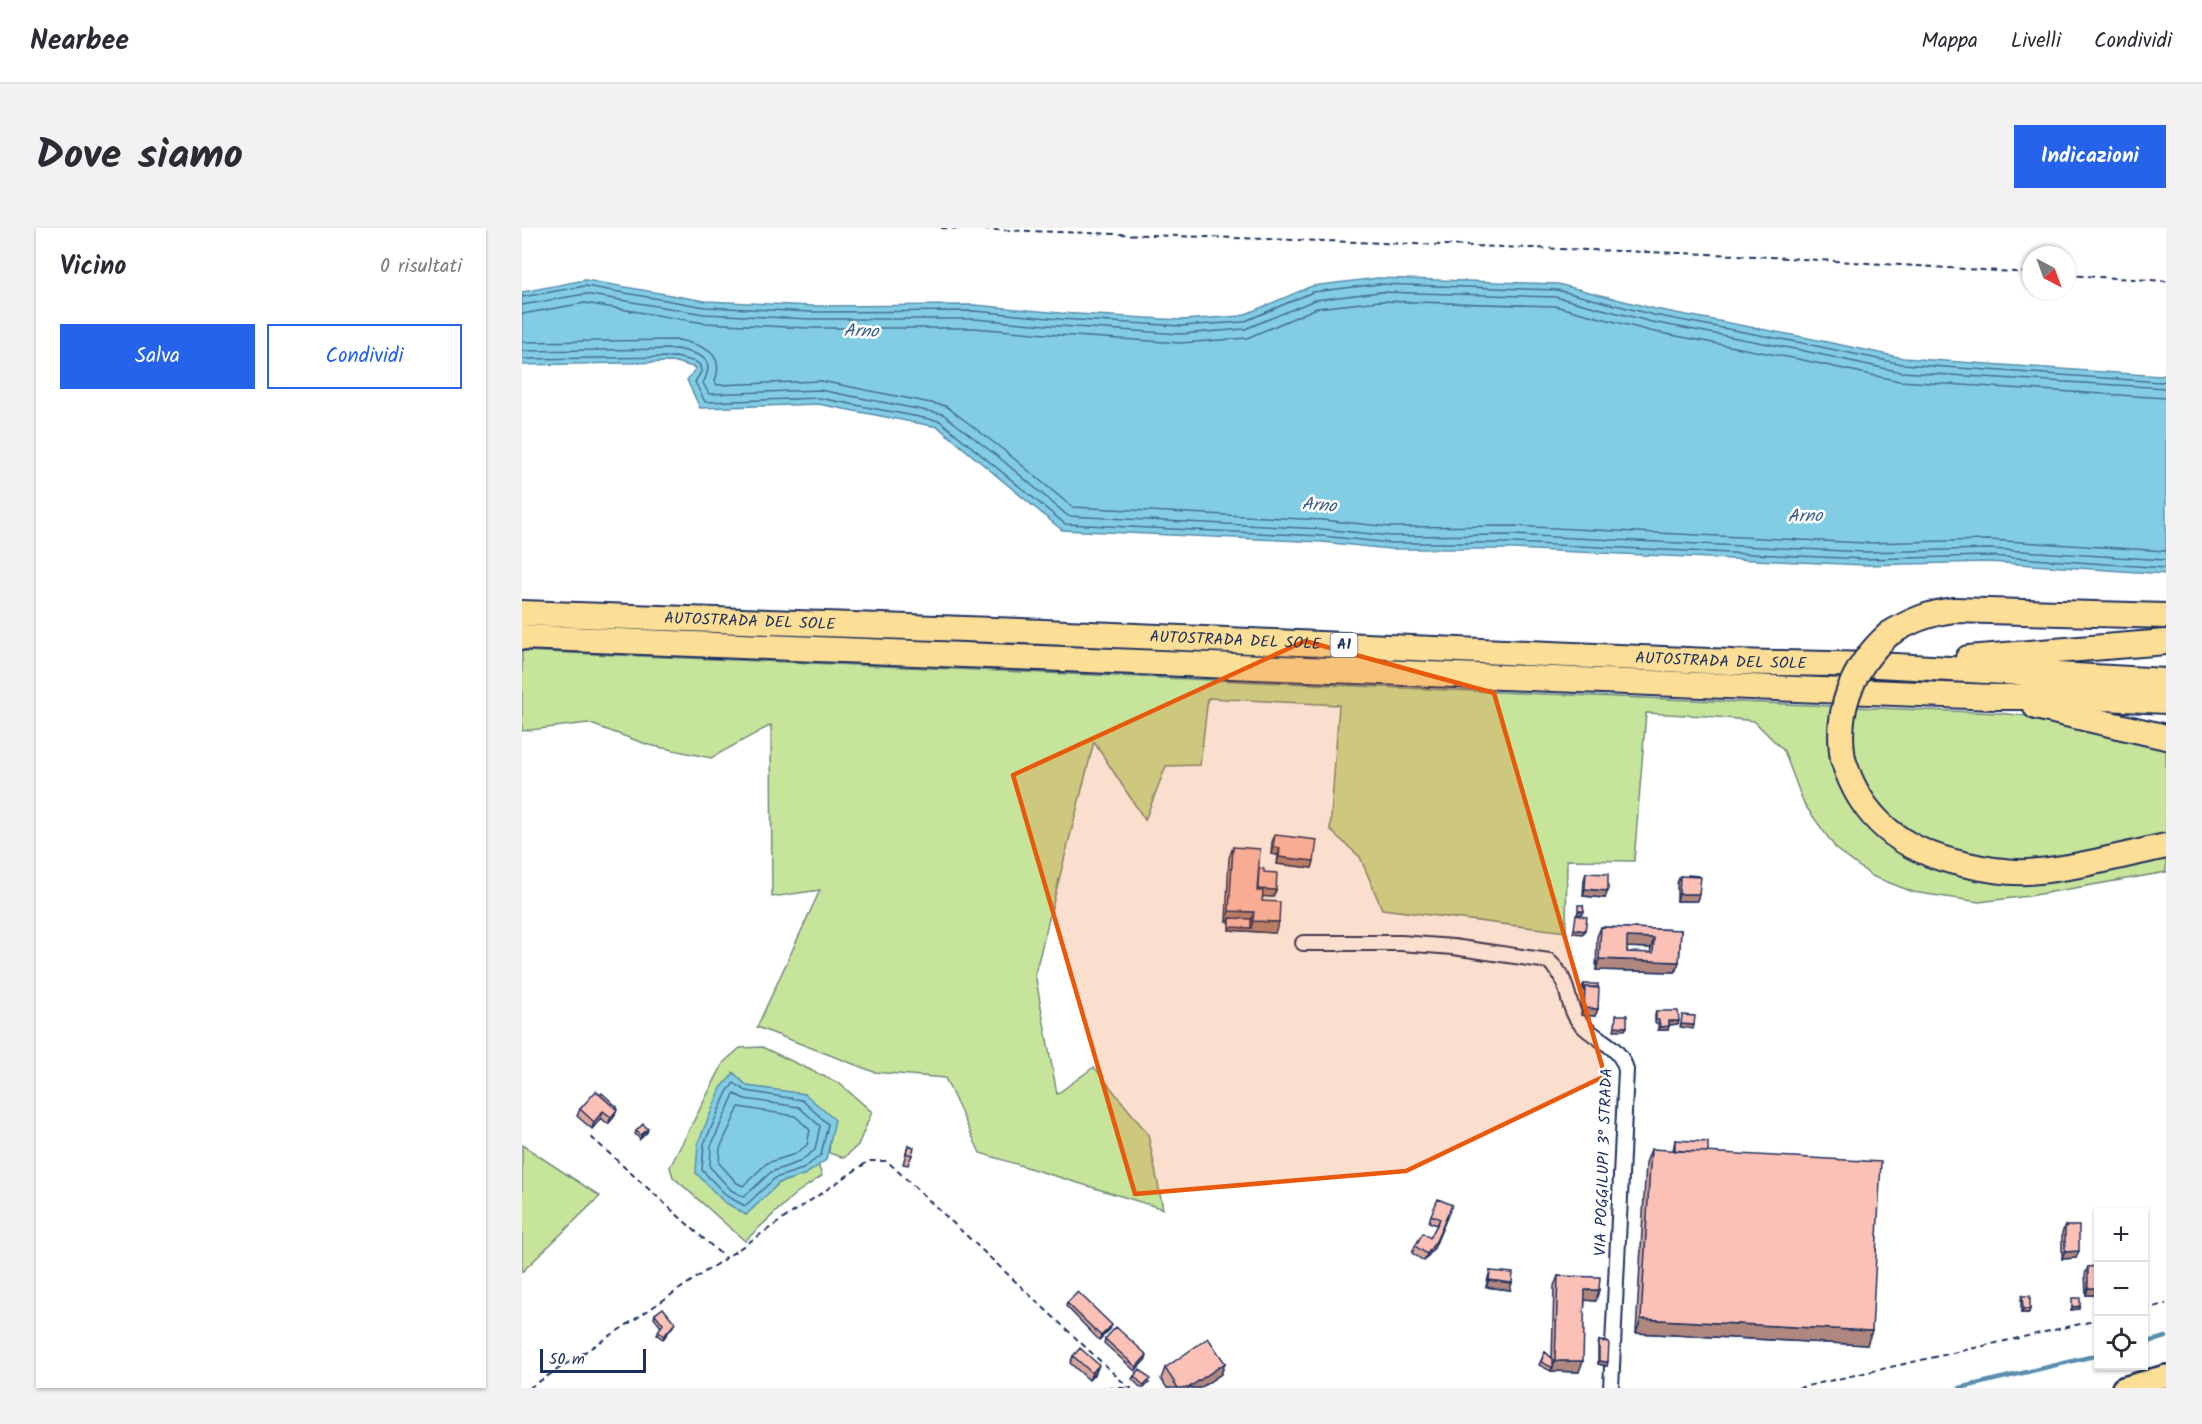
<!DOCTYPE html>
<html lang="it">
<head>
<meta charset="utf-8">
<style>
  :root { --surface:#fff; --page:#f2f2f3; --text:#2b2b33; --muted:#7c7c81; --line:#e1e1e2; --accent:#2563eb }
  body { margin:0; font-family:Kalam,sans-serif; background:var(--page); color:var(--text) }
  .controls { position:absolute; right:18px; bottom:18px; display:grid; overflow:hidden; border-radius:0px; box-shadow:0 2px 4px #0004 }
  .controls button { width:54px; height:54px; display:grid; place-items:center; padding:0; border:0; border-bottom:2px solid var(--line); background:var(--surface); color:var(--text); font:30px sans-serif }
  .compass { position:absolute; left:1500px; top:18px; width:54px; height:54px; border-radius:50%; background:var(--surface); box-shadow:0 2px 4px #0004; rotate:139deg }
  .scale { position:absolute; left:18px; bottom:15px; width:106px; box-sizing:border-box; padding-left:6px; border:3px solid #1b2f5e; border-top:0; font-size:16px; line-height:21px; white-space:nowrap; color:#1b2f5e; -webkit-text-stroke:4px #fff; paint-order:stroke }
  .list { margin:0; padding:0; list-style:none }
  h2 { display:flex; justify-content:space-between; align-items:center; height:78px; margin:0; padding:0 24px; font-size:26px }
  h2 small { font-size:20px; font-weight:400; color:var(--muted) }
  .actions { display:flex; gap:12px; padding:18px 24px }
  .actions a { flex:1; padding:14px 0; border:2px solid var(--accent); border-radius:0px; text-align:center; font-size:21px; color:var(--accent) }
  .actions .main { background:var(--accent); color:#fff }
  .icon { flex:none; width:33px; height:33px; fill:none; stroke:currentColor; stroke-width:2; stroke-linecap:round; stroke-linejoin:round }
  .map { position:relative; flex:none; width:1644px; height:1160px; overflow:hidden; border-radius:0px }
  header { display:flex; align-items:center; gap:36px; box-sizing:border-box; height:84px; padding:0 30px; background:var(--surface); border-bottom:2px solid var(--line) }
  header strong { font-size:28px }
  nav { display:flex; gap:33px; margin-inline-start:auto; font-size:21px }
  .intro { display:flex; align-items:center; justify-content:space-between; box-sizing:border-box; height:144px; padding:0 36px }
  h1 { margin:0; font-size:42px }
  .button { padding:15px 27px; border-radius:0px; background:var(--accent); color:#fff; font-size:21px; font-weight:700 }
  main { display:flex; gap:36px; padding:0 36px }
  aside { flex:1; background:var(--surface); border-radius:0px; box-shadow:0 2px 4px #0004 }
  .map>svg:first-child { display:block }
  .green { fill:#c7e49b; stroke:#718a7c; stroke-width:1.5 }
  .water { fill:#83cde4; stroke:#598eae; stroke-width:1.5 }
  .lines { fill:none; stroke-linecap:round; stroke-linejoin:round }
  .shore { stroke:#456e94; stroke-width:1.5 }
  .stream { stroke:#598eae; stroke-width:4.5 }
  .street-casing { stroke:#1b2f5e; stroke-width:18 }
  .primary-casing { stroke:#1b2f5e; stroke-width:26 }
  .highway-casing { stroke:#1b2f5e; stroke-width:28 }
  .path { stroke:#1b2f5e; stroke-width:2; stroke-dasharray:6 4.5; stroke-linecap:butt }
  .street { stroke:#fff; stroke-width:14 }
  .primary { stroke:#fcde96; stroke-width:21 }
  .highway { stroke:#fcde96; stroke-width:24 }
  .highway-bridge-casing { stroke:#1b2f5e; stroke-width:28; stroke-linecap:butt }
  .highway-bridge { stroke:#fcde96; stroke-width:24 }
  .wall { fill:#d9a69d; stroke:#1b2f5e; stroke-width:1.5; fill-rule:evenodd }
  .shaded-wall { fill:#b0877f; stroke:#1b2f5e; stroke-width:1.5 }
  .building { fill:#fcc1b6; stroke:#1b2f5e; stroke-width:1.5; fill-rule:evenodd }
  .marked { fill:#e8590c; fill-opacity:0.2; stroke:#e8590c; stroke-width:4.5; stroke-linejoin:round }
  .labels { text-anchor:middle; dominant-baseline:central; stroke-width:5; stroke-linejoin:round; paint-order:stroke }
  .shield { fill:#fff; stroke:#5f6d8e; stroke-width:1.5 }
  .shield-label { font-size:15px; font-weight:bold; fill:#1b2f5e }
  .street-label { font-size:16px; fill:#1b2f5e; stroke:#fff }
  .water-label { font-size:18px; font-style:italic; fill:#3a5e86; stroke:#fff }
</style>
</head>
<body>
<header>
<strong>Nearbee</strong>
<nav><a>Mappa</a><a>Livelli</a><a>Condividi</a></nav>
</header>
<div class="intro"><h1>Dove siamo</h1><a class="button">Indicazioni</a></div>
<main>
<aside>
<h2>Vicino<small>0 risultati</small></h2>
<ul class="list">
</ul>
<div class="actions"><a class="main">Salva</a><a>Condividi</a></div>
</aside>
<div class="map">
<svg width="1644" height="1160" viewBox="0 0 1644 1160">
  <rect width="100%" height="100%" fill="#fff"/>
  <filter id="ink" filterUnits="userSpaceOnUse"><feTurbulence type="fractalNoise" baseFrequency=".0167" numOctaves="2"/><feDisplacementMap in="SourceGraphic" scale="12" xChannelSelector="R" yChannelSelector="G"/><feConvolveMatrix kernelMatrix="1 2 1 2 8 2 1 2 1" color-interpolation-filters="sRGB"/></filter>
  <g filter="url(#ink)">
    <path class="green" d="M0 423 1310 478 1306 509 1317 549 1430 642 1644 625V644L1507 668 1457 674 1391 664 1350 648 1315 622 1282 576 1262 523 1232 493 1185 488 1124 485 1112 633 1045 632 1044 704 860 681 838 629 808 602 817 477 686 470 678 537 644 538 623 592 572 514 513 746 535 866 572 839 626 906 641 981 458 925 423 850 352 844 235 799 298 662 250 669 249 497 189 530 127 517 66 495 0 503Z
      M1330 479 1477 485 1551 493 1644 514V606L1551 625 1498 633 1450 629 1391 609 1364 590 1332 538Z
      M240 819 318 856 350 884 336 917 322 930 307 925 308 913 283 867 225 858 211 845 224 986 257 955 284 946 296 936 300 948 273 966 223 1013 151 949 148 939 202 834 218 820Z
      M0 917 78 968 0 1044Z"/>
    <path class="water" d="M856 50 1036 56 1133 81 1281 109 1381 130 1638 148 1644 146V346L1466 334 1343 337 991 321H868L800 314 540 302 416 199 296 176 178 180 165 152 174 140 154 134 0 137V64L63 52 183 73 289 78 453 77 538 85 659 92 719 88 790 58Z
      M212 845 225 858 283 866 313 892 304 932 284 946 257 955 224 987 201 973 174 945 176 915 199 860Z"/>
    <g class="lines">
      <path class="shore" d="M0 69 63 58 183 79 289 84 453 83 538 91 659 98 721 94 791 64 856 56 1035 62 1132 87 1280 115 1380 136 1638 154 1644 153
        M0 77 63 66 182 86 288 91H452L537 98 659 106 723 101 793 72 857 64 1034 69 1130 94 1278 122 1379 144 1644 160
        M0 86 63 75 182 95 288 100H452L537 107 659 115 725 110 795 80 857 73 1033 78 1128 103 1276 131 1377 153 1644 170
        M0 114 157 112C179 117 204 124 193 153L195 157 299 153 424 178 484 224 550 279 801 292 869 299 992 298 1343 315 1467 312 1644 323
        M0 123 155 121C177 126 195 129 181 155L187 166 298 162 421 186 479 231 546 288 800 301 869 308 992 307 1343 324 1466 321 1644 332
        M0 131 154 129 174 134 178 137 179 144 173 154 183 174 297 170 418 193 543 296 800 308 869 315H991L1343 331 1466 328 1644 340
        M212 855 224 863 280 872 306 896 299 927 281 941 253 950 223 978 205 968 180 942 182 916 205 864Z
        M212 866 223 871 277 879 298 898 293 922 277 934 249 944 222 969 209 962 188 939 189 918Z
        M217 879 273 888 288 902 285 917 273 926 245 935 221 958 215 955 197 935 198 920Z"/>
      <path class="stream" d="M1622 1115 1644 1109
        M1438 1160 1576 1127"/>
      <g class="street-casing">
        <path id="street" d="M781 715H879L931 719 1027 733C1031 738 1036 742 1039 748 1047 763 1047 783 1059 796 1074 812 1099 818 1104 842L1089 1160"/>
      </g>
      <g class="primary-casing">
        <path id="primary" d="M1601 1160 1644 1148"/>
      </g>
      <g class="highway-casing">
        <g id="highway">
          <path id="s1" d="M0 385 499 403 1210 434 1355 437 1644 453"/>
          <path d="M1367 406C1388 393 1407 385 1432 382L1644 388"/>
          <path d="M0 409 1471 469H1562L1644 473"/>
          <path d="M1446 430 1644 414"/>
          <path d="M1514 479 1644 509"/>
          <path d="M1321 531C1339 592 1381 623 1441 636 1462 641 1483 645 1505 644 1551 641 1598 628 1644 618"/>
        </g>
      </g>
      <path class="path" d="M419 0 1216 27 1509 45
        M1545 47 1644 53
        M69 909 203 1030
        M1622 1081 1644 1076
        M7 1160 100 1100 347 933H365L606 1159
        M586 1160H610
        M1276 1160 1576 1092"/>
      <use href="#street" class="street"/>
      <use href="#primary" class="primary"/>
      <use href="#highway" class="highway"/>
      <g class="highway-bridge-casing">
        <path id="highway-bridge" d="M1321 531C1313 483 1330 439 1367 406"/>
      </g>
      <use href="#highway-bridge" class="highway-bridge"/>
    </g>
    <path class="wall" d="M753 607 792 633 790 640 755 636 756 627 749 626 750 614Z
      M711 619 742 644 754 662 751 669 741 668 740 673 753 705 707 702V693H704L707 630Z
      M1064 645 1083 670 1061 668 1062 652Z
      M1158 648 1177 666 1175 673H1155V655Z
      M1079 699 1159 702 1157 734 1153 744 1074 742 1075 709ZM1105 719 1129 720 1128 725 1105 724Z
      M1062 756 1076 781 1073 788 1059 787 1060 759Z
      M1134 783 1156 796 1147 797 1146 802H1136V795H1133V787Z
      M78 867 95 879 92 889 86 896 79 890 70 901 55 888 58 881Z
      M114 903 125 904 118 911 113 906Z
      M1153 912 1186 924 1345 1117 1114 1105 1124 935 1129 921 1151 923Z
      M386 918 390 927 386 937 381 936Z
      M930 977 912 1020 902 1033 890 1025 893 1018 908 1010 915 997 907 994 909 987Z
      M1543 998 1554 1030 1540 1031V1005Z
      M1576 1038V1067H1564L1563 1046 1566 1039Z
      M968 1043 988 1062 964 1059 966 1050Z
      M1036 1048 1074 1073 1063 1072 1057 1144 1029 1143 1017 1137 1023 1124 1030 1130 1032 1058Z
      M1500 1068 1507 1085H1499V1071Z
      M545 1075 588 1101 577 1112 544 1078Z
      M133 1086 151 1098 141 1111 135 1107 139 1099 132 1090Z
      M583 1111 625 1127 624 1131 613 1143 582 1115Z
      M1077 1113 1085 1138 1076 1136V1116Z
      M551 1128 574 1144 567 1152 548 1135Z
      M703 1135 699 1146 678 1160H645L639 1151 643 1140Z
      M612 1148 627 1155 622 1160H619L610 1151Z"/>
    <path class="shaded-wall" d="M751 619 758 620 756 627 749 626Z
      M757 629 792 633 790 640 755 636Z
      M735 661 754 662 751 669 732 668Z
      M1063 661 1086 663 1083 670 1061 668Z
      M1157 666H1177L1175 673H1155Z
      M707 683 732 684 728 695 708 690 707 693H704Z
      M1056 683H1062L1061 686 1055 687Z
      M731 693 757 694 753 705 707 702 708 699 729 700Z
      M1052 701 1063 703 1061 706 1051 705Z
      M1105 709 1132 710 1129 720 1101 719Z
      M1077 731 1157 734 1153 744 1074 742Z
      M1062 780 1076 781 1073 788 1059 787Z
      M1147 793H1157L1156 796 1146 797Z
      M1159 796 1172 797 1171 801 1158 799Z
      M1093 798 1105 799 1103 802H1092Z
      M1147 798 1146 802H1136L1138 799Z
      M95 882 92 889 86 896 89 889Z
      M81 883 79 890 70 901 72 894Z
      M126 901 125 904 118 911 119 907Z
      M930 977 912 1020 902 1033 905 1026Z
      M1557 1023 1554 1030 1540 1031 1543 1024Z
      M967 1052 990 1055 988 1062 964 1059Z
      M1566 1060H1576V1067H1564Z
      M1063 1062H1077L1074 1073 1060 1072Z
      M1558 1078 1557 1081 1549 1082 1550 1079Z
      M1501 1081H1508L1507 1085H1499Z
      M1119 1091 1350 1103 1345 1117 1114 1105Z
      M153 1095 151 1098 141 1111 142 1108Z
      M590 1097 588 1101 577 1112 579 1108Z
      M625 1127 624 1131 613 1143 614 1139Z
      M1033 1133H1061L1057 1144 1029 1143Z
      M1077 1133 1086 1134 1085 1138 1076 1136Z
      M703 1135 699 1146 678 1160H666Z
      M577 1137 574 1144 567 1152 570 1145Z"/>
    <path class="building" d="M753 607 795 612 792 633 757 629 758 620 751 619Z
      M711 619 738 621 735 663H741L740 673 758 674 757 694 731 693 732 684 707 683Z
      M737 640 742 641V644L755 645 754 662 736 661Z
      M1064 645 1086 646V663L1063 661Z
      M1166 647 1177 648V649L1166 648Z
      M1158 648 1179 649 1177 666H1157Z
      M1056 677H1061L1062 683H1056Z
      M1054 687 1065 689 1063 703 1052 701Z
      M708 690 729 691V700L708 699Z
      M1079 699 1159 702 1157 734 1077 731ZM1105 709 1132 710 1131 725 1105 724Z
      M1062 756H1076V759H1063L1062 762Z
      M1063 759 1077 760 1076 781 1062 780Z
      M1134 783H1156L1157 793H1147V798L1138 799 1137 792H1134Z
      M1094 787H1105V799L1093 798Z
      M1160 787 1173 788 1172 797 1159 796Z
      M74 863 95 882 89 889 81 883 72 894 58 881Z
      M80 865 95 879 94 881 78 867Z
      M121 896 126 901 119 907 114 903Z
      M1153 912 1186 914V924L1153 923Z
      M386 918 392 919 390 927 384 925Z
      M1129 921 1359 934 1350 1103 1119 1091Z
      M916 971 930 977 914 1013 905 1026 893 1018 901 1005 908 1010 918 991 909 987Z
      M1543 998H1557V1023L1543 1024Z
      M1576 1038V1060H1566V1039Z
      M968 1043 991 1045 990 1055 967 1052Z
      M1036 1048 1078 1049 1077 1062H1063L1061 1133H1033Z
      M556 1064 590 1097 579 1108 545 1075Z
      M1500 1068H1508V1081H1501Z
      M1550 1070H1558V1078L1550 1079Z
      M141 1080 153 1095 142 1108 136 1103 141 1096 133 1086Z
      M594 1099 625 1127 614 1139 583 1111Z
      M686 1110 703 1135 666 1160H656L643 1140Z
      M1077 1113 1087 1114 1086 1134 1077 1133Z
      M558 1120 577 1137 570 1145 551 1128Z
      M1023 1124 1031 1131V1140L1019 1134Z
      M618 1141 628 1151 622 1158 612 1148Z"/>
  </g>
  <path class="marked" d="M783 413 972 465 1083 848 884 943 613 966 491 547Z"/>
  <g class="labels">
    <rect class="shield" x="808.5" y="405" width="27" height="24" rx="4.5"/>
    <g class="shield-label">
      <text x="822" y="417">A1</text>
    </g>
    <g class="street-label">
      <text stroke="none"><textPath href="#s1" startOffset="228">AUTOSTRADA DEL SOLE</textPath></text>
      <text stroke="none"><textPath href="#s1" startOffset="714">AUTOSTRADA DEL SOLE</textPath></text>
      <text stroke="none"><textPath href="#s1" startOffset="1200">AUTOSTRADA DEL SOLE</textPath></text>
      <text transform="translate(1082 934) rotate(-88)">VIA POGGILUPI 3° STRADA</text>
    </g>
    <g class="water-label">
      <text transform="translate(339 104) rotate(2)">Arno</text>
      <text transform="translate(797 278) rotate(4)">Arno</text>
      <text transform="translate(1283 289) rotate(-1)">Arno</text>
    </g>
  </g>
</svg>
<div class="controls">
<button>+</button>
<button>−</button>
<button><svg class="icon" aria-label="locate" viewBox="0 0 24 24"><circle cx="12" cy="12" r="6"/><path d="M12 2v4M12 18v4M2 12h4M18 12h4"/></svg></button>
</div>
<svg class="compass" viewBox="-18 -18 36 36"><path d="M0-13l5 13h-10z" fill="#e53935"/><path d="M0 13l5-13h-10z" fill="#7c7c81"/></svg>
<div class="scale">50 m</div>
</div>
</main>
</body>
</html>
